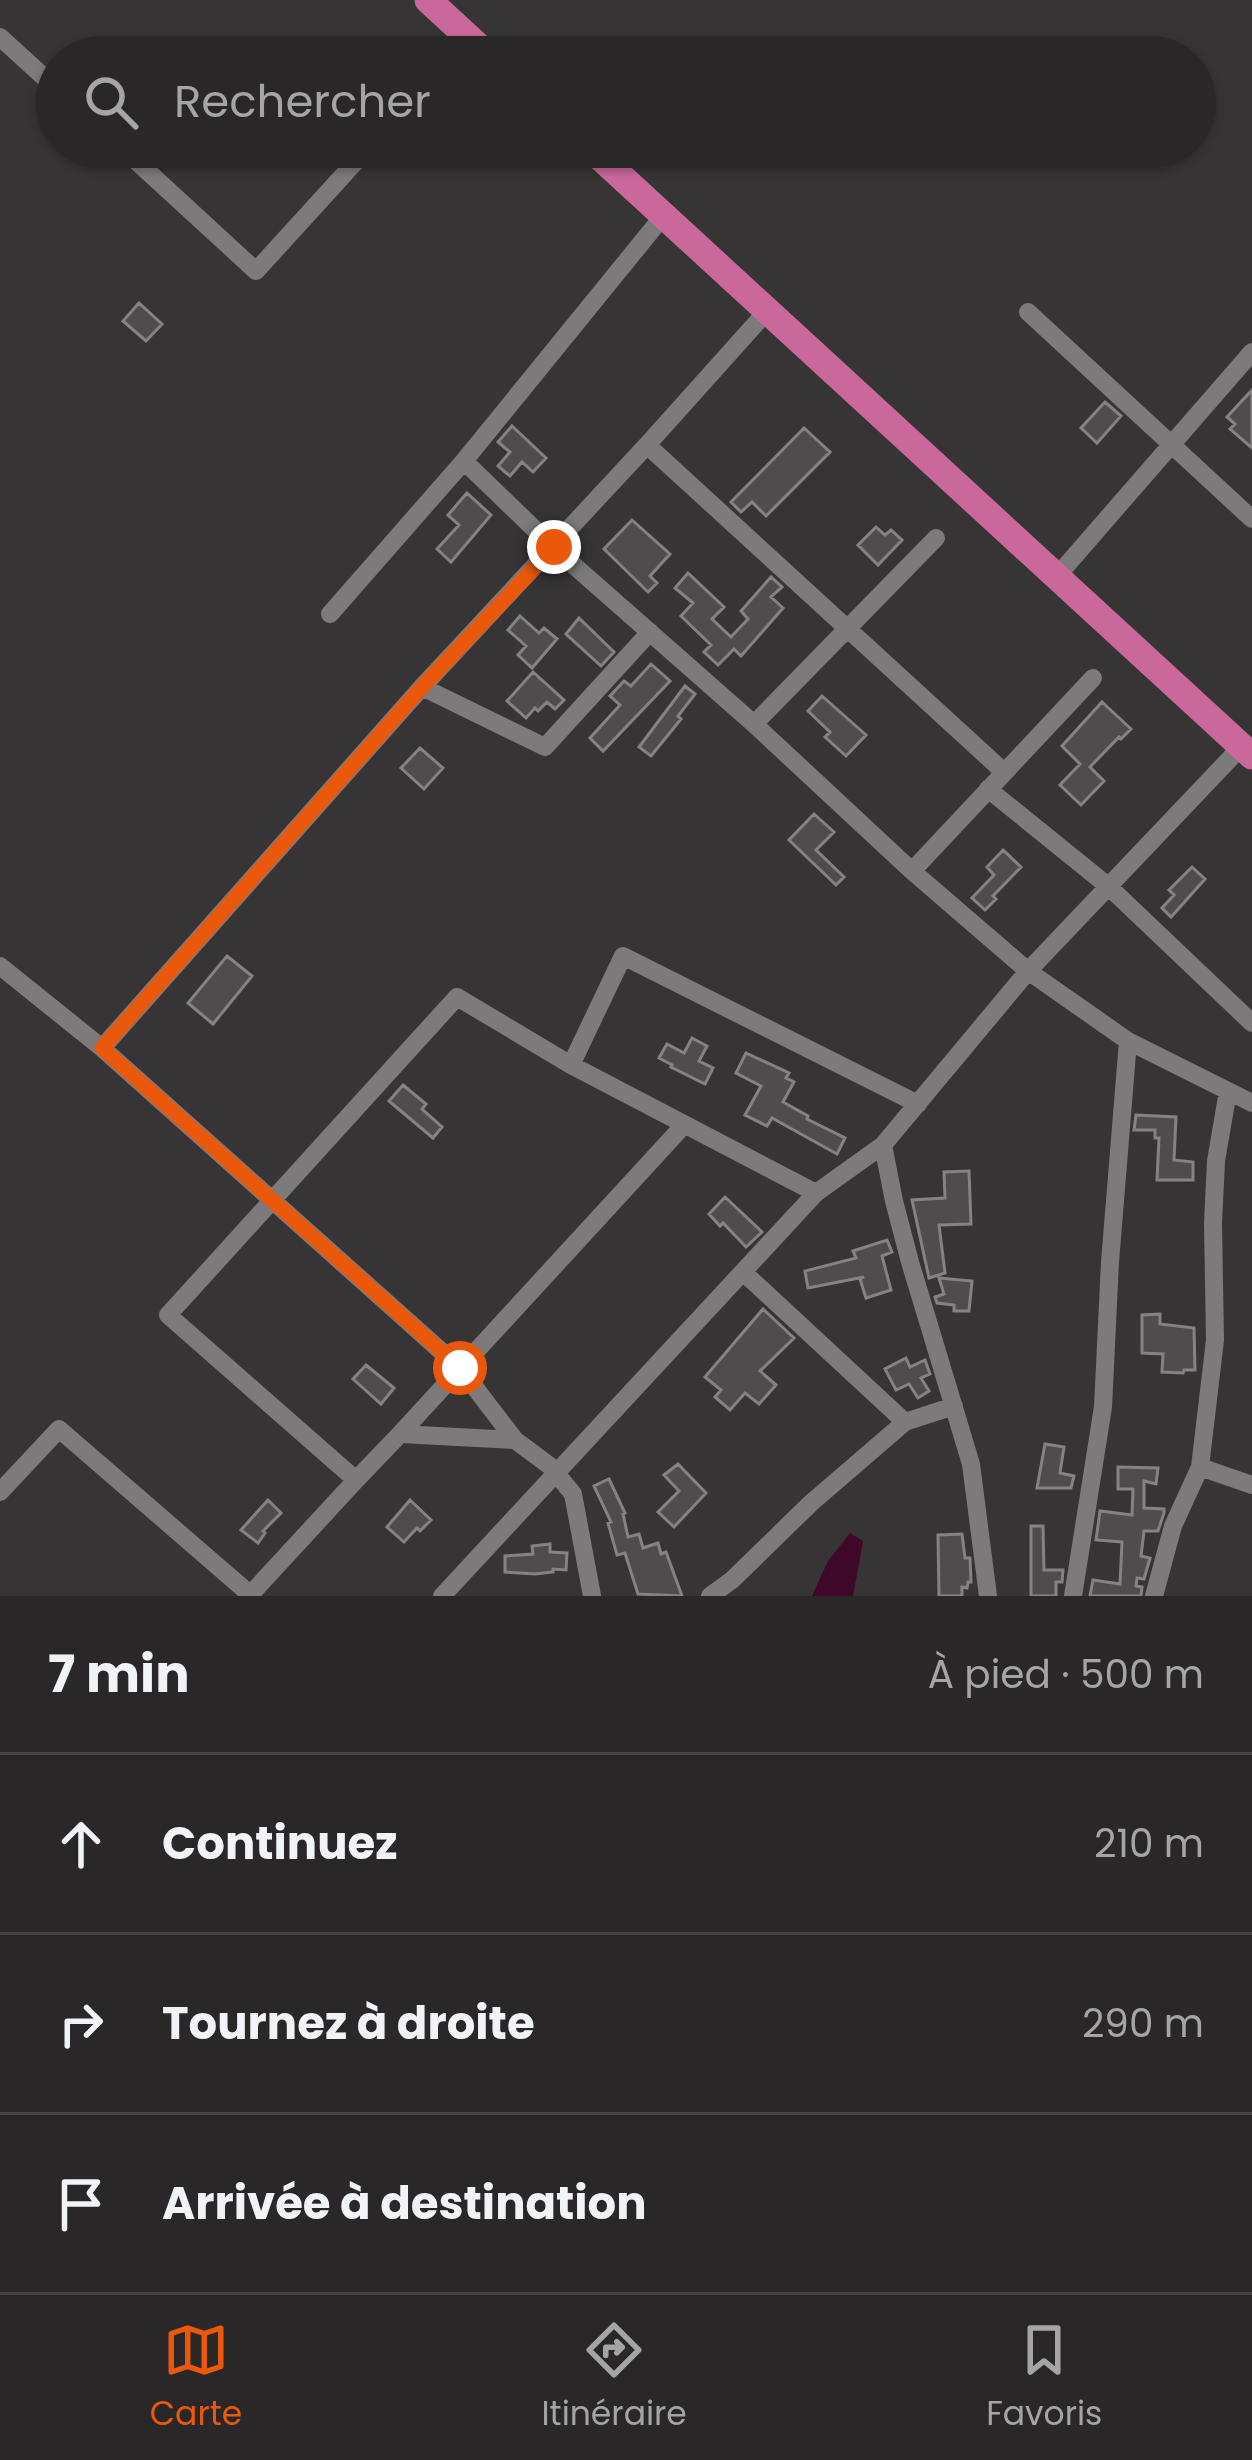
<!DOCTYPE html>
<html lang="fr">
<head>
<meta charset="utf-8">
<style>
  :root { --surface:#292728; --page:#312f30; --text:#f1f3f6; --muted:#a5a5a8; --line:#454445; --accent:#ea580c }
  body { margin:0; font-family:Poppins,sans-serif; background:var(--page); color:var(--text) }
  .stop { position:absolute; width:36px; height:36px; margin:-27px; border:9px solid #ea580c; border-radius:50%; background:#fff }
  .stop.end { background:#ea580c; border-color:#fff; box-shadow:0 3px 12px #0008 }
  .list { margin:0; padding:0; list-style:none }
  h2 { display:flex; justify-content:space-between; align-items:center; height:156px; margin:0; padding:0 48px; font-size:51px }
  h2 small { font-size:39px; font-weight:400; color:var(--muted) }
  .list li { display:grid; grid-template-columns:78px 1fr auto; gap:36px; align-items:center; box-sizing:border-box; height:180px; padding:0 48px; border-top:3px solid var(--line) }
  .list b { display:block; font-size:45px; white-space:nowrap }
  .list em { font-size:39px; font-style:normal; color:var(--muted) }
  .icon { flex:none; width:66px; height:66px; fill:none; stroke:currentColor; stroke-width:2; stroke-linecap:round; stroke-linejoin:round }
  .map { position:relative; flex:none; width:1252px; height:1596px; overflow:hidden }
  .search { position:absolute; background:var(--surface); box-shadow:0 3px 9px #0004; left:36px; right:36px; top:36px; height:132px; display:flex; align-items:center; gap:30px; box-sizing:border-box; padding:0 42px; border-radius:66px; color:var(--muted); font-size:45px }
  .sheet { height:696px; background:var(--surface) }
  nav { display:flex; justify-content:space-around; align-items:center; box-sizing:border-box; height:168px; border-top:3px solid var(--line); background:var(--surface); font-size:33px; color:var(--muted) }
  nav a { display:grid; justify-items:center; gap:6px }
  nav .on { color:var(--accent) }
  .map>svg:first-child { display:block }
  .water { fill:#3f0729 }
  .building { fill:#4f4c4d; stroke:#868284; stroke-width:3 }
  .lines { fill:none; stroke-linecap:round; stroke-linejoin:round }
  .minor { stroke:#7d7a7b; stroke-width:18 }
  .highway { stroke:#ca689c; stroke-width:27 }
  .route { stroke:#ea580c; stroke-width:15 }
</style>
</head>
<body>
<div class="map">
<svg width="1252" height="1596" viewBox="0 0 1252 1596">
  <rect width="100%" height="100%" fill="#373435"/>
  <path class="water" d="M850 1533 863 1541 853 1596H812L828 1561Z"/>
  <path class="building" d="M139 303 162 324 146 341 123 321Z
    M1252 390V448L1230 429 1235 424 1227 417Z
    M1105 402 1121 416 1097 443 1081 428Z
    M512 426 546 458 533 472 522 462 510 476 498 466 510 452 498 442Z
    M804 428 830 452 766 516 752 502 741 512 731 502Z
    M467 493 491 515 451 562 437 549 459 525 448 515Z
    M632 520 670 554 650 576 657 583 648 592 604 549Z
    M876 527 885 535 891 530 902 540 878 565 858 545Z
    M688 573 724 607 712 619 731 637 748 619 741 611 771 577 782 587 771 597 783 608 741 656 734 649 718 665 704 652 711 645 681 616 693 603 675 588Z
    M520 616 539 633 544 628 557 639 532 668 518 655 526 646 508 630Z
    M579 618 614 652 601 666 566 634Z
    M651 664 670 681 603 751 590 738 620 705 610 696 624 681 631 686Z
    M533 672 564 700 555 709 547 702 538 711 535 708 526 718 507 701Z
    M685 686 695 694 678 716 681 719 651 756 639 747Z
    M822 696 866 735 846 756 825 737 830 732 808 711Z
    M1102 702 1131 729 1121 739 1119 737 1090 767 1104 781 1081 805 1060 785 1080 764 1062 746Z
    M420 748 443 768 424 789 401 768Z
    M814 814 834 832 816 850 844 877 836 885 789 840Z
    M1003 850 1021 867 993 896 996 899 985 910 972 898 994 875 987 867Z
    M1192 867 1205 879 1171 917 1162 908 1174 895 1169 890Z
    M227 956 252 976 213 1024 188 1003Z
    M692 1038 707 1046 699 1061 713 1068 705 1084 671 1067 672 1065 659 1058 667 1044 684 1053Z
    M746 1053 789 1073 786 1078 794 1082 783 1102 808 1116 807 1119 845 1138 837 1154 772 1118 767 1126 745 1115 761 1086 736 1073Z
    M403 1085 426 1104 422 1109 442 1127 433 1138 389 1101Z
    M1136 1115 1176 1117 1174 1160 1193 1162V1180H1157L1159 1138H1155V1130H1134Z
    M969 1171 971 1224 939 1225 945 1273 929 1278 912 1200 945 1198 944 1172Z
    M725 1197 762 1232 746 1247 723 1223 720 1226 709 1214Z
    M887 1240 892 1252 882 1256 891 1290 866 1298 860 1279 864 1277 808 1288 805 1271 856 1258 853 1251Z
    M939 1278 972 1281 969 1311H954V1305L937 1303 935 1297 944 1294Z
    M763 1309 794 1338 760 1371 776 1385 759 1404 745 1393 730 1410 715 1397 721 1390 705 1377Z
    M1160 1314V1324L1194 1328 1195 1370H1184L1183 1373 1162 1372 1163 1354 1142 1353V1315Z
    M906 1358 910 1367 925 1360 930 1374 921 1378 929 1391 918 1398 909 1384 896 1390 885 1369Z
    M366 1365 394 1388 381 1404 353 1379Z
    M1045 1444 1064 1447 1060 1473 1074 1476 1071 1488H1037Z
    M678 1464 706 1493 674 1527 658 1512 679 1491 664 1475Z
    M1118 1467 1158 1468 1156 1484 1144 1481V1508L1164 1509V1513L1158 1531H1144L1141 1556 1150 1558 1144 1579 1137 1578 1136 1586 1142 1587 1141 1596H1090L1093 1580 1120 1584 1122 1542 1096 1540 1100 1511 1132 1515 1133 1489H1118Z
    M609 1479 625 1513 623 1514 628 1537 639 1534 643 1548 658 1543 661 1554 666 1552 682 1596 638 1594 625 1553 617 1555 608 1523 611 1522 594 1486Z
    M268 1500 281 1513 263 1531 265 1533 258 1543 241 1530Z
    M410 1500 431 1520 420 1531 417 1528 404 1542 387 1527Z
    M1031 1526H1043L1044 1570H1063L1062 1582H1056V1596H1031Z
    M962 1534 965 1558H970L971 1582H968L967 1588 962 1587V1596H939L938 1535Z
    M550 1544V1552L567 1553 566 1570 553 1569V1572L535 1574 505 1572V1556L533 1554 532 1546Z"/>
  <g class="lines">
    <path class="minor" d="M0 37 57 89
      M452 57 469 38
      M121 147 256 271 369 147
      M768 310 647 445 1004 772
      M1028 312 1252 519
      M464 461 553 547 754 724 912 871 1028 971 1128 1041 1252 1103
      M1058 575 1252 352
      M330 614 464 461 664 215
      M422 687 545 747 650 632
      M754 724 936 538
      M988 789 1108 886 1252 1023
      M912 871 1093 678
      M0 966 102 1048 460 1368 515 1440
      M102 1048 422 687 647 445
      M571 1065 623 956 918 1104
      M743 1272 905 1422
      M400 1434 684 1125
      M1200 1467 1252 1485
      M0 1492 59 1429 252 1596
      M249 1596 356 1480
      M442 1596 816 1193 883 1145
      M592 1596 573 1494 550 1466 515 1440 400 1434 356 1480 168 1315 457 997 571 1065 816 1193
      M710 1596 732 1580 811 1503 905 1422 954 1406
      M988 1596 971 1464 910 1262 894 1201 883 1145 1028 971 1242 746
      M1073 1596 1103 1407 1110 1262 1128 1041
      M1154 1596 1173 1526 1200 1467 1215 1340 1213 1223 1216 1161 1228 1091"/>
    <path class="highway" d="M428 0 490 57
      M589 147 1252 756"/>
  </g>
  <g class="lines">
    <path class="route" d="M460 1368 102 1048 422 687 554 547"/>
  </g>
</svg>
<div class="stop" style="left:460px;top:1368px"></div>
<div class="stop end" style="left:554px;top:547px"></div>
<div class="search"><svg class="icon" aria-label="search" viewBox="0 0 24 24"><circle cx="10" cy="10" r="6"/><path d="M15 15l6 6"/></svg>Rechercher</div>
</div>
<section class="sheet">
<h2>7 min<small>À pied · 500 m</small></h2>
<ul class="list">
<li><svg class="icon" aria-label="ahead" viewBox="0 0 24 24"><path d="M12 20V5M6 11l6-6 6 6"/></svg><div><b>Continuez</b></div><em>210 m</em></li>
<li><svg class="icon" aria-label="right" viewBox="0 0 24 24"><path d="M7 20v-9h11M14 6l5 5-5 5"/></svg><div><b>Tournez à droite</b></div><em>290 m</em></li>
<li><svg class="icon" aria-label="arrive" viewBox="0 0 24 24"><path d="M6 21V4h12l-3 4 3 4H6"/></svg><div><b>Arrivée à destination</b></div></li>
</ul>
</section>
<nav>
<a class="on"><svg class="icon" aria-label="map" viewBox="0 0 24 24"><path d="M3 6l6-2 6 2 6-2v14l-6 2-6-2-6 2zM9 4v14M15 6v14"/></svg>Carte</a>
<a><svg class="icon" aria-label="directions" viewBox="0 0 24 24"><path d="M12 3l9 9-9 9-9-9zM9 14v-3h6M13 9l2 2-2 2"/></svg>Itinéraire</a>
<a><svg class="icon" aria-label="saved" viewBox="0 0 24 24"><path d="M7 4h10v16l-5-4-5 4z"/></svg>Favoris</a>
</nav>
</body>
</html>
